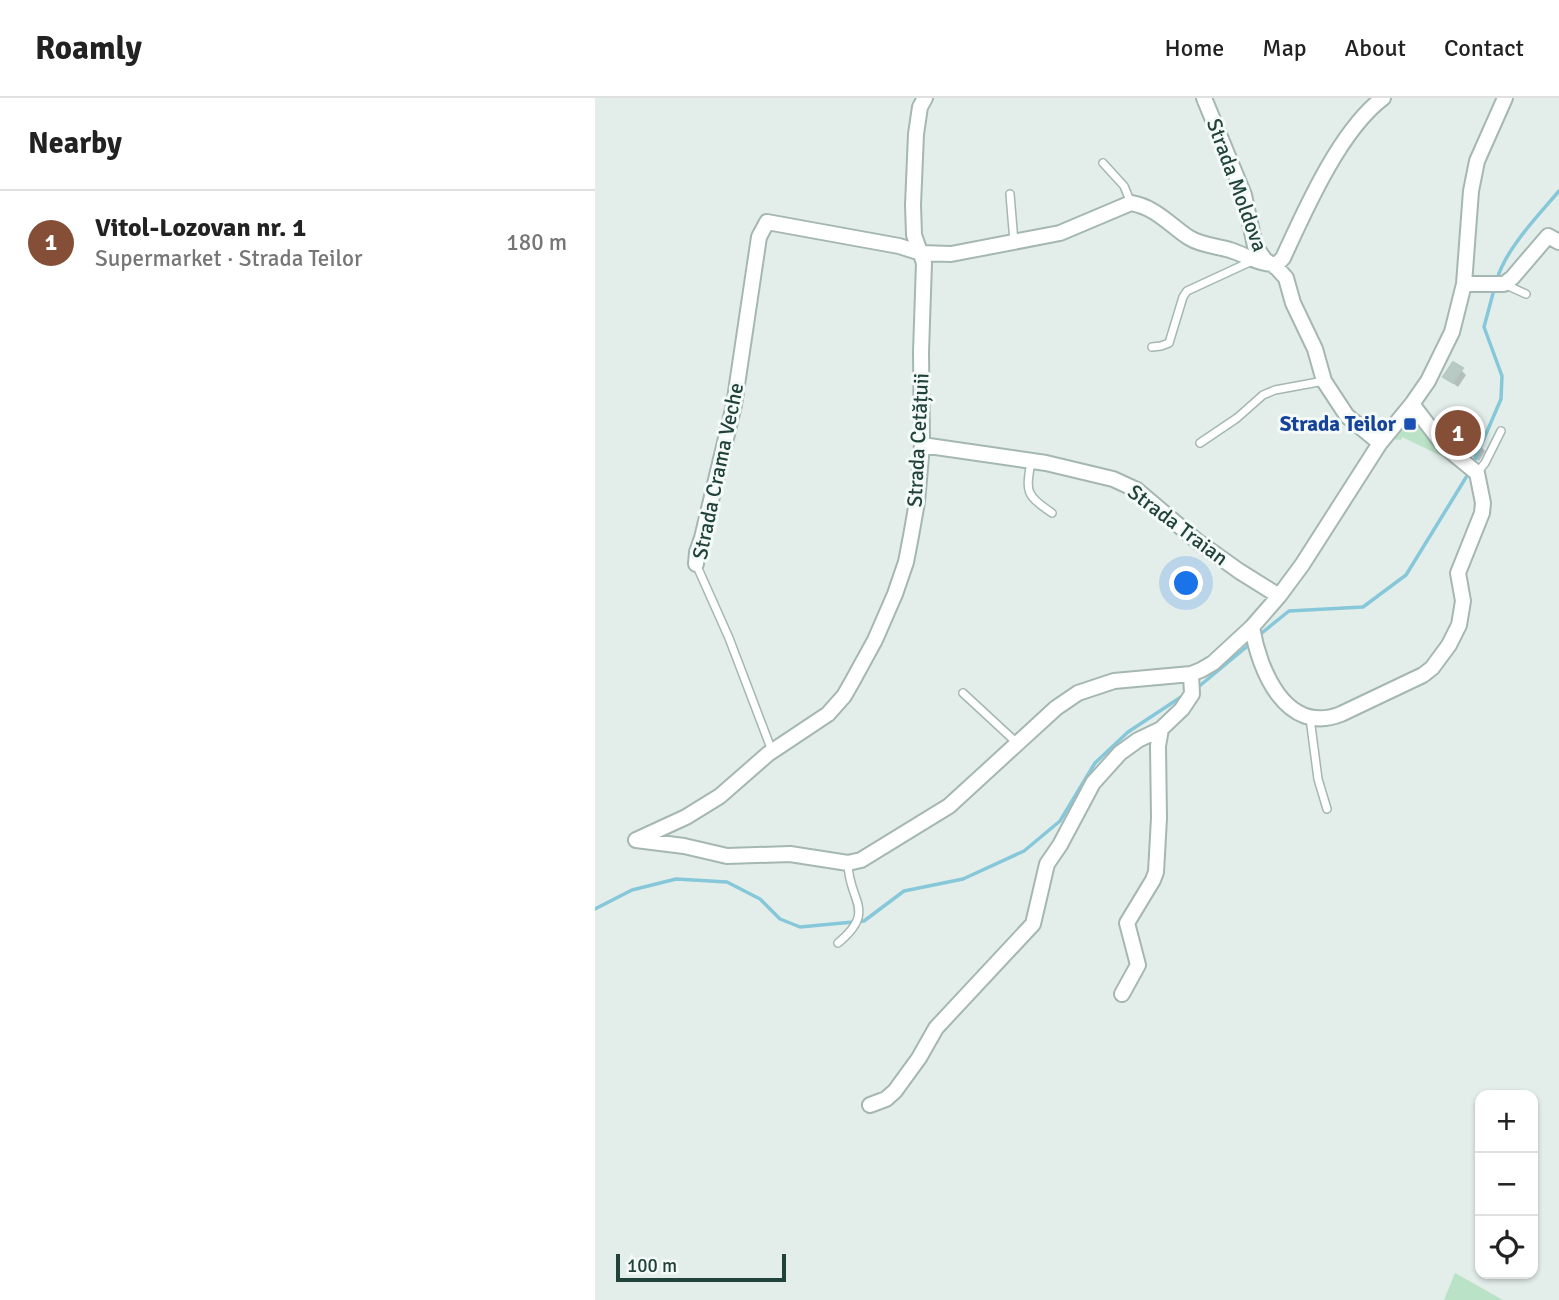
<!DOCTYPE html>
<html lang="en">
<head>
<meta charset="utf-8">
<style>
  :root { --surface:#fff; --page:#f6f6f6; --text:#222; --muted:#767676; --line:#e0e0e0; --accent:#854e37 }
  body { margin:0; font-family:Signika,sans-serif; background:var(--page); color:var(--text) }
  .controls { position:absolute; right:21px; bottom:21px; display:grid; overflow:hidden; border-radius:14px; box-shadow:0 2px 5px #0004 }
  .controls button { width:63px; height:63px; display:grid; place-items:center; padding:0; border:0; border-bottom:2px solid var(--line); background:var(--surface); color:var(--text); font:35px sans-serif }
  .scale { position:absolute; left:21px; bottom:18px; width:170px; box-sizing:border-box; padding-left:7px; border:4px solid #20423a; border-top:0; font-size:19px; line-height:24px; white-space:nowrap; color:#20423a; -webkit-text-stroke:5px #f4faf7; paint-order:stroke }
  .you { position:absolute; left:592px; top:486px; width:24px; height:24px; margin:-18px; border:5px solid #fff; border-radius:50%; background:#1a73e8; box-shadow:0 0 0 10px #1a73e833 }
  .badge { display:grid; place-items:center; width:46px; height:46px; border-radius:50%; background:var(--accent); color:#fff; font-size:23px; font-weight:700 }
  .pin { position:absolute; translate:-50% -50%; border:4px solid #fff; box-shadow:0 2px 7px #0006 }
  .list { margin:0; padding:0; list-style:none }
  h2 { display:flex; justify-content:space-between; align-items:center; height:91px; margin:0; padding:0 28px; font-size:30px }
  h2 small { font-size:23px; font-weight:400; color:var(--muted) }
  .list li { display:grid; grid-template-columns:46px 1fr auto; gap:21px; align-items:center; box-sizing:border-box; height:105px; padding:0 28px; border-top:2px solid var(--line) }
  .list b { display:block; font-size:26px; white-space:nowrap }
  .list p { margin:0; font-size:23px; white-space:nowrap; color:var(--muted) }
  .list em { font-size:23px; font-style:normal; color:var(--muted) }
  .icon { flex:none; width:38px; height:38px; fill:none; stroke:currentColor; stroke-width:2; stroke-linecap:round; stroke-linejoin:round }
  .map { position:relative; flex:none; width:964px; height:1202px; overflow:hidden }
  header { display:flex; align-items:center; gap:42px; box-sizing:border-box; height:98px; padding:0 35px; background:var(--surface); border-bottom:2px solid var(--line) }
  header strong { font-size:33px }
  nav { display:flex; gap:38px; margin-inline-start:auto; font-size:24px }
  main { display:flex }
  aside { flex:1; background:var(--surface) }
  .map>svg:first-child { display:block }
  .green { fill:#bae2c6 }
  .shadow { fill:#0003 }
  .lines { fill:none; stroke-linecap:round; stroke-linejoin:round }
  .stream { stroke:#86c8d9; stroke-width:3.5 }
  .building { fill:#b8cac3; stroke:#b4c9c1; stroke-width:2 }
  .lane-casing { stroke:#a5b7b2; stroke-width:10 }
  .street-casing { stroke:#a5b7b2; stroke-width:18 }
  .lane { stroke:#fff; stroke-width:7 }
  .street { stroke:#fff; stroke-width:14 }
  .transit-dot { fill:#1a4fb4; stroke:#f4faf7; stroke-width:2.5 }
  .labels { text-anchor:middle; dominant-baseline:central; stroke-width:6; stroke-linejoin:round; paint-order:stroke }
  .street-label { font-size:21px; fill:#20423a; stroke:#f4faf7 }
  .transit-label { font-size:21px; font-weight:bold; fill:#164399; stroke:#f4faf7; text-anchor:end }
</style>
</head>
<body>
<header>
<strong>Roamly</strong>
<nav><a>Home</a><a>Map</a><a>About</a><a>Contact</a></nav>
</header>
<main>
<aside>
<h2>Nearby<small></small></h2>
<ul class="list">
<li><span class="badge">1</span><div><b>Vitol-Lozovan nr. 1</b><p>Supermarket · Strada Teilor</p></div><em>180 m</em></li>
</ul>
</aside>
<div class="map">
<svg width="964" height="1202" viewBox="0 0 964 1202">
  <rect width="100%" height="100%" fill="#e3eeea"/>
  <path class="green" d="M816 316 863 366 807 339 806 342 797 341Z
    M860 1175 908 1202H849Z"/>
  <path class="shadow" d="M866 272 871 277 863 289 850 279Z
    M849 328 880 342 890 353 884 363 874 356 863 345 865 343Z"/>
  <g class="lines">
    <path class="stream" d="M902 181C912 149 943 118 964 93
      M878 366 906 301 907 278 889 229 900 188
      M663 538 694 513 768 509 811 477 875 373
      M602 590 655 546
      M0 811 37 792 81 781 132 784 165 801 185 821 205 829 269 823 309 793 368 781 429 753 465 723 500 665 533 634 589 597"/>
  </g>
  <path class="building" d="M858 264 868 270 858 285 848 279Z
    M850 322 881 341 873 354 861 345 863 341 846 329Z"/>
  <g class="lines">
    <g class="lane-casing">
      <path id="lane" d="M508 65 529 88 536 105
        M415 96 419 144
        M909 186 931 196
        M557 249 566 248 574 245 588 199 592 193 657 163
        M605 345 642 320 668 297 680 292 729 283
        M436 363C431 395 430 396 457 415
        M882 375 890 365 906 333
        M101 466 134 540 177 653
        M368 595 422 645
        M715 620 723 681 732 711
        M243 845C283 812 253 803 253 765"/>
    </g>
    <g class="street-casing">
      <path id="street" d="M609 0 649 97 660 148 670 162 682 170 691 180 698 205 720 251 729 283 752 318 785 345
        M869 186H909L917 180 953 138 964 144
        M327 347 451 365 518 381 542 392 602 443 644 473 684 498
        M101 466 102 454 107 440 139 307 164 139 172 124 304 148 326 155 356 156 465 135 536 105C560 109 574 126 593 139 605 147 621 148 635 152 651 157 665 167 682 166L688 160C710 112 745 32 788 0
        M657 529C664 572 691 638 746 616L828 577 837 570 854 547 864 527 868 503 863 475 887 415 888 405 882 375 849 348 817 306
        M41 742 89 748 132 758 195 756 253 765 266 762 354 708 461 610 483 595 519 583 596 576 606 572 618 565 657 529 684 498 707 467 785 345 817 306 833 283 857 234 869 186 876 93 882 63 910 0
        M41 742 91 719 125 698 173 656 233 616 249 598 257 584 280 542 300 496 311 464 316 438 322 404 327 347 326 254 329 165 319 137 318 107 321 36 325 9 330 0
        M527 896 543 867 532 825 558 782 561 774 564 720 563 648 566 631
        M275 1007 291 1001 300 993 324 960 341 930 438 826 452 766 465 747 498 685 525 655 543 642 566 631 587 611 597 596 596 576"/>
    </g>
    <use href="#lane" class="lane"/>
    <use href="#street" class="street"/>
  </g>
  <rect class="transit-dot" x="808" y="319" width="14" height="14" rx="3.5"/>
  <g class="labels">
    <g class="street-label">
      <text transform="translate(642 87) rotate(70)">Strada Moldova</text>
      <text transform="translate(323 342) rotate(-87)">Strada Cetățuii</text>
      <text transform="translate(123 373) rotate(-78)">Strada Crama Veche</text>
      <text transform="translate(583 427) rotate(37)">Strada Traian</text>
    </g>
    <g class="transit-label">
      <text x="801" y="326">Strada Teilor</text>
    </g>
  </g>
</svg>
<div class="controls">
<button>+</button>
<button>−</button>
<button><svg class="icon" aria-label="locate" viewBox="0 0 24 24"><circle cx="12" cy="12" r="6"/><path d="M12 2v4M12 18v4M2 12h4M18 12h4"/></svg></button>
</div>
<div class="scale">100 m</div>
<div class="you"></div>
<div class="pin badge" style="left:863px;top:335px">1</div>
</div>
</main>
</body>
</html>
